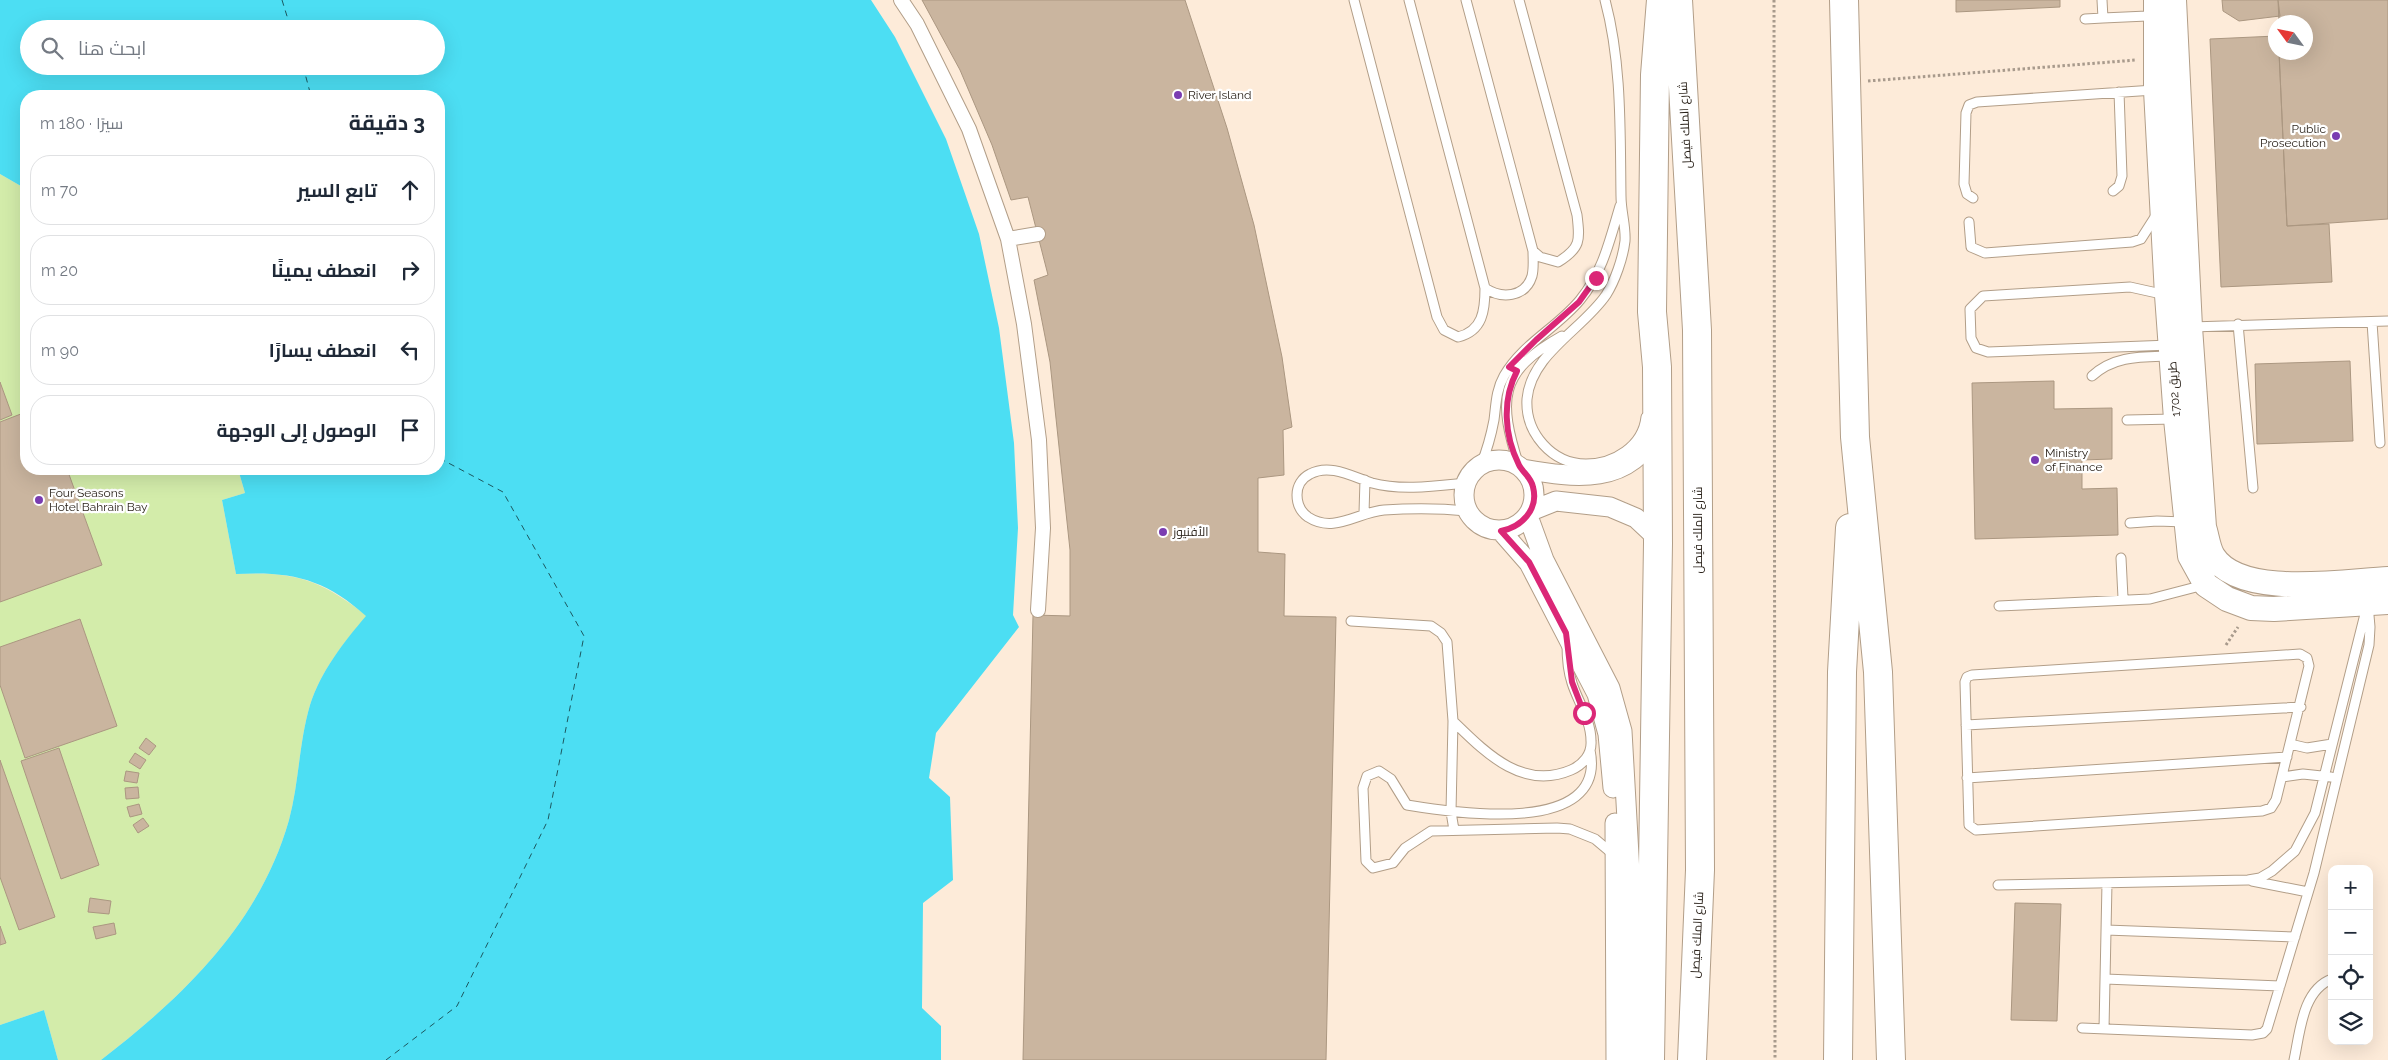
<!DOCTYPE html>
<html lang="ar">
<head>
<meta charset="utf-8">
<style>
  :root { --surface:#fff; --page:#f6f6f7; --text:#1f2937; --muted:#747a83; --line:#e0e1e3 }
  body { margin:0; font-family:Raleway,Cairo,sans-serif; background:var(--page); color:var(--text); direction:rtl }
  .controls { position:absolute; right:15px; bottom:15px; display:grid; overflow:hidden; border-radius:10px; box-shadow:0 5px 20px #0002 }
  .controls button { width:45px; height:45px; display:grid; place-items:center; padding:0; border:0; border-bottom:1px solid var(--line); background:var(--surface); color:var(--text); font:25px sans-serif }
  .compass { position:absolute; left:2268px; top:15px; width:45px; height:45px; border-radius:50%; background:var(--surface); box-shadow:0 5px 20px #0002; rotate:303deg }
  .stop { position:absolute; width:15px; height:15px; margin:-11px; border:4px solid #db2777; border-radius:50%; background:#fff }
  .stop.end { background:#db2777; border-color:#fff; box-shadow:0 1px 5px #0008 }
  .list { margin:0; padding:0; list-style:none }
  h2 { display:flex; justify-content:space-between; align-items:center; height:65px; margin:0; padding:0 20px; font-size:21px }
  h2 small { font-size:16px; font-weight:400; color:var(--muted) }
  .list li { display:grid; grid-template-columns:32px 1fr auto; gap:15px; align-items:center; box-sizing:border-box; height:70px; margin:0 10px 10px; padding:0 10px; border:1px solid var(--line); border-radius:20px }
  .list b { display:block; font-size:19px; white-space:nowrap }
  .list em { font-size:16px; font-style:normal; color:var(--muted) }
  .icon { flex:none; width:28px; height:28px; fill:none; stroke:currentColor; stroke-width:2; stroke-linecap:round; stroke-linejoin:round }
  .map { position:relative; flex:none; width:2388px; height:1060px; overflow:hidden; direction:ltr }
  .search { position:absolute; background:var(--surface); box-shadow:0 5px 20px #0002; left:20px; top:20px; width:425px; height:55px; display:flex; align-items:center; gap:12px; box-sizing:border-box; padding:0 18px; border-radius:28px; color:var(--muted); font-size:19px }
  .panel { position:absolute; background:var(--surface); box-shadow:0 5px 20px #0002; left:20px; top:90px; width:425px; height:385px; border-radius:20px; direction:rtl }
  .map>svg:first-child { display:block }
  .green { fill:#d3ecaa }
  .water { fill:#4cdef3; fill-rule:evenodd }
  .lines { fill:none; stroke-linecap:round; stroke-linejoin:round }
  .ferry { stroke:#1c5860; stroke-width:1; stroke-dasharray:6 5; stroke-linecap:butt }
  .building { fill:#cab59f; stroke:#ab9781 }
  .service-casing { stroke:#b29e88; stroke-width:11 }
  .pedestrian-casing { stroke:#b29e88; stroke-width:16 }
  .minor-casing { stroke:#b29e88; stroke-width:21 }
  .tertiary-casing { stroke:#b29e88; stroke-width:26 }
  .trunk-casing { stroke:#b29e88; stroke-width:30 }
  .path { stroke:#a89a8c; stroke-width:3; stroke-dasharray:2.5 2.5; stroke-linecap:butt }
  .service { stroke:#fff; stroke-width:9 }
  .pedestrian { stroke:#fff; stroke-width:14 }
  .minor { stroke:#fff; stroke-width:19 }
  .tertiary { stroke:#fff; stroke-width:24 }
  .trunk { stroke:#fff; stroke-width:28 }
  .route { stroke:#db2777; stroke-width:6 }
  .poi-dot { fill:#7a3cb1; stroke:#fff; stroke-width:2 }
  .labels { text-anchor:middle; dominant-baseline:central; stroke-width:4.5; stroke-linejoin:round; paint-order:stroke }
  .poi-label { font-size:12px; fill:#2c241c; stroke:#fff; text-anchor:start }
  .street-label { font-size:12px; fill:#2c241c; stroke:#fff }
</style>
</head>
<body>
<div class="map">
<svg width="2388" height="1060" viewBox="0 0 2388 1060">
  <rect width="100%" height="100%" fill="#fdebd9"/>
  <path class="green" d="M0 174 26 189V469H238L245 493 222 500 236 574C295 571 321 580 367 616 343 643 321 671 310 705 299 742 299 783 289 820 260 923 183 997 101 1060H58L44 1010 0 1025Z"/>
  <path class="water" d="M0 0H871L895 37 946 139 979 234 999 328 1014 443 1018 528 1013 615 1019 627 936 733 929 778 950 797 953 880 923 903 922 1008 941 1026V1060H101C183 997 260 923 289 820 299 783 299 742 310 705 321 671 343 643 366 616 325 579 292 571 236 574L222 500 245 493 238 469H439V96H26V189L0 174ZM29 29H436V66H29Z
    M44 1010 58 1060H0V1025Z"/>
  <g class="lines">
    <path class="ferry" d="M282 0 291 29
      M303 66 311 96
      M386 1060 457 1006 548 820 584 636 503 492 439 458"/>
  </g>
  <path class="building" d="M922 0H1185L1227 128 1254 225 1282 357 1292 427 1283 430 1284 475 1258 478V552L1285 554 1284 616 1336 617 1326 1060H1023L1033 615 1070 616V550L1050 362 1034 280 1048 275 1028 197 1011 200 992 145 960 70Z
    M1956 0H2060V7L1956 12Z
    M2222 0H2278L2280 16 2239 21 2223 11Z
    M2278 0H2388V219L2287 226 2279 52H2306V22H2279Z
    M2276 36V52H2279L2287 226 2329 224 2332 282 2221 287 2210 39Z
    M2350 361 2353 441 2257 444 2255 364Z
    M2054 381V409L2112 408V459L2082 460V489L2117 488 2118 535 1975 539 1972 383Z
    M0 382 12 415 0 420Z
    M26 412V469H67L102 565 0 602V422Z
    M80 619 117 726 25 758 0 685V647Z
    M146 738 156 746 149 755 139 748Z
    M59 748 99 865 61 879 21 761Z
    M135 753 146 760 140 769 129 762Z
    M0 760 55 917 19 930 0 877Z
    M126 771 139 773 137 783 124 781Z
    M138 787 139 798 126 799 125 788Z
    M139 804 142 814 130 817 127 807Z
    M143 818 149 826 138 833 133 825Z
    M90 898 111 901 109 914 88 912Z
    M2015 903 2061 904 2057 1021 2011 1020Z
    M114 923 116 934 96 939 93 927Z
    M0 926 6 943 0 945Z"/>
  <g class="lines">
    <g class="service-casing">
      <path id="service" d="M1354 0 1437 317 1444 330 1458 337C1483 331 1485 310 1485 288L1409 0
        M1466 0 1533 251C1533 259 1534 268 1532 276 1525 298 1501 299 1485 288
        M1519 0 1577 215C1580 240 1581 248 1558 262L1540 257 1533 251
        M1605 0C1622 63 1620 132 1621 196 1621 212 1626 226 1625 241 1623 258 1615 281 1606 295 1583 329 1531 354 1527 399 1525 433 1552 464 1586 464 1614 464 1643 446 1646 417
        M2102 0 2103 18 2147 16 2152 10
        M2085 19 2103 18
        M2113 191 2119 186 2122 176 2119 92
        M1973 198 1967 194 1964 184 1966 113 1969 105 1977 102 2154 90
        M1969 222 1971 247 1985 253 2132 242 2141 239 2157 214
        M2166 295 2130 287 1983 296 1970 309 1971 338 1976 348 1988 352 2170 345
        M2372 322 2380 443
        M2238 324 2253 488
        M2191 327 2388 321
        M2092 376C2115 355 2142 357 2171 356
        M2127 420 2175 419
        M1481 465C1487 450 1491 436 1494 420 1496 405 1496 390 1504 376 1522 344 1557 328 1580 300 1603 272 1610 239 1620 206
        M1519 466C1498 400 1498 372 1562 336
        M1466 483C1436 486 1401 491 1372 483 1353 477 1330 463 1310 474 1302 478 1297 486 1297 495 1297 504 1301 512 1308 517 1334 534 1358 512 1384 510 1412 508 1439 508 1467 511
        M1364 513 1365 480
        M2130 523 2157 521 2185 522
        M2121 558 2123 598
        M1999 606 2150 599 2204 585
        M1351 621 1431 626 1441 633 1447 642 1453 721 1451 812 1454 830
        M2300 654 2307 658 2309 666 2276 800 2271 808 2262 811 1976 830 1969 825 1965 682 1967 677 1972 675Z
        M1453 721C1485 752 1522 791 1571 770 1583 765 1592 754 1591 741 1591 720 1578 702 1572 683 1568 671 1567 658 1567 645
        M1966 725 2301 707
        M2290 744 2307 748 2332 744
        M1590 750C1608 837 1455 813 1407 805L1391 779 1379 771 1367 776 1363 788 1366 861 1373 868 1393 863 1405 848 1431 831 1557 828 1570 829 1595 839 1614 855
        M2282 777 2303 774 2331 777
        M1967 778 2287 757
        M2252 881 2308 892
        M1998 885 2248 880 2260 878 2272 871 2295 851 2315 813 2367 606
        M2106 930 2295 937
        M2105 979 2280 986
        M2082 1028 2252 1035 2263 1033 2267 1029 2314 873 2369 645 2370 627 2368 604
        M2104 1029 2107 883
        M2294 1060C2300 1033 2302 990 2332 979"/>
    </g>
    <g class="pedestrian-casing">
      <path id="pedestrian" d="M901 0 917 24 969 129 1008 239 1024 324 1039 440 1043 528 1038 610
        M1008 239 1038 234"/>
    </g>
    <g class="minor-casing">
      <path id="minor" d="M1464 495a35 35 0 1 1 70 0a35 35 0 1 1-70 0Z
        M1523 469C1575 478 1630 486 1657 430
        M1531 511 1556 501 1610 507 1636 518 1652 533 1658 543
        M1528 516 1544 560 1610 688 1622 731 1630 873 1631 1060
        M1501 531 1529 563 1597 694 1608 734 1613 788
        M1615 823 1616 1060"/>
    </g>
    <g class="tertiary-casing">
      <path id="tertiary" d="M2156 0V90L2167 295 2176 419 2190 556 2206 585 2227 599 2251 608 2274 609 2388 602
        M2174 0 2190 327 2204 527C2207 536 2208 548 2213 556 2240 599 2344 581 2388 579"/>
    </g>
    <g class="trunk-casing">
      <path id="trunk" d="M1678 0 1697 330 1700 870 1692 1060
        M1844 0 1855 437 1878 672 1891 1060
        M1650 1060 1658 543 1657 367 1652 312 1655 75 1661 0
        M1838 1060 1842 672 1850 528"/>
    </g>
    <path class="path" d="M1774 0 1775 1060
      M1868 81 2136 60
      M2226 645 2238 627"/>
    <use href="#service" class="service"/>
    <use href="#pedestrian" class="pedestrian"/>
    <use href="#minor" class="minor"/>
    <use href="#tertiary" class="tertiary"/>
    <use href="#trunk" class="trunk"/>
  </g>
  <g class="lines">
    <path class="route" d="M1584 713 1572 682 1566 633 1529 562 1501 531C1521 527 1539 510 1533 487 1531 477 1523 473 1519 465 1504 435 1502 400 1517 371L1509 367 1536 340 1579 302 1596 278"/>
  </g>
  <g class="poi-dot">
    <circle cx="1178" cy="95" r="5"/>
    <circle cx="2336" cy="136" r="5"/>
    <circle cx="2035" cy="460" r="5"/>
    <circle cx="39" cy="500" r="5"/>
    <circle cx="1163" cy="532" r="5"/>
  </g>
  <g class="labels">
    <g class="poi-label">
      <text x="1188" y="95">River Island</text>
      <text x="2326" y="129" text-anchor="end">Public<tspan x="2326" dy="14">Prosecution</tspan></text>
      <text x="2045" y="453">Ministry<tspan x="2045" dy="14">of Finance</tspan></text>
      <text x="49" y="493">Four Seasons<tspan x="49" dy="14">Hotel Bahrain Bay</tspan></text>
      <text x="1173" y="532">الأفنيوز</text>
    </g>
    <g class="street-label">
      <text transform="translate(1685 125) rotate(-93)">شارع الملك فيصل</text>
      <text transform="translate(2174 389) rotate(-94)">طريق 1702</text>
      <text transform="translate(1698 530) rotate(-90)">شارع الملك فيصل</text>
      <text transform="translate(1697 935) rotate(-87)">شارع الملك فيصل</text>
    </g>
  </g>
</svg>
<div class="controls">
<button>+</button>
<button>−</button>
<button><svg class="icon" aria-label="locate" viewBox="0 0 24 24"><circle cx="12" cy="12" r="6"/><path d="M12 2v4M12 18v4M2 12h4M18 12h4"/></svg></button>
<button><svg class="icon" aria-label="layers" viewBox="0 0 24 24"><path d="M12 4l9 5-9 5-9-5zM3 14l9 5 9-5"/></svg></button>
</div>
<svg class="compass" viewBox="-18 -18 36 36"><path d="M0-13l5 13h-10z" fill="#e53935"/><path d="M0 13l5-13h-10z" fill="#747a83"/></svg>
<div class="stop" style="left:1584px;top:713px"></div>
<div class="stop end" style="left:1596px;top:278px"></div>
<div class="search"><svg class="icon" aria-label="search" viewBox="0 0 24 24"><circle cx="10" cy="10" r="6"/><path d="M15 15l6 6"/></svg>ابحث هنا</div>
<section class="panel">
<h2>3 دقيقة<small>سيرًا · 180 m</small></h2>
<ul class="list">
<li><svg class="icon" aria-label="ahead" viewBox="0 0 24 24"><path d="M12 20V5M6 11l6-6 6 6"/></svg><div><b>تابع السير</b></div><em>70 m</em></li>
<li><svg class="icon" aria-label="right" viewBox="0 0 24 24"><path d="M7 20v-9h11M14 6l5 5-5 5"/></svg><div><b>انعطف يمينًا</b></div><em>20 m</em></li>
<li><svg class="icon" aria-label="left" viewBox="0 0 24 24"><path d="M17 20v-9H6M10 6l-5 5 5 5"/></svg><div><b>انعطف يسارًا</b></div><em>90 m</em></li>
<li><svg class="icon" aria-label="arrive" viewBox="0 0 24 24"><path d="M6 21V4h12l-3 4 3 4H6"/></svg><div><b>الوصول إلى الوجهة</b></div></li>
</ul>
</section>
</div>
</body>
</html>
